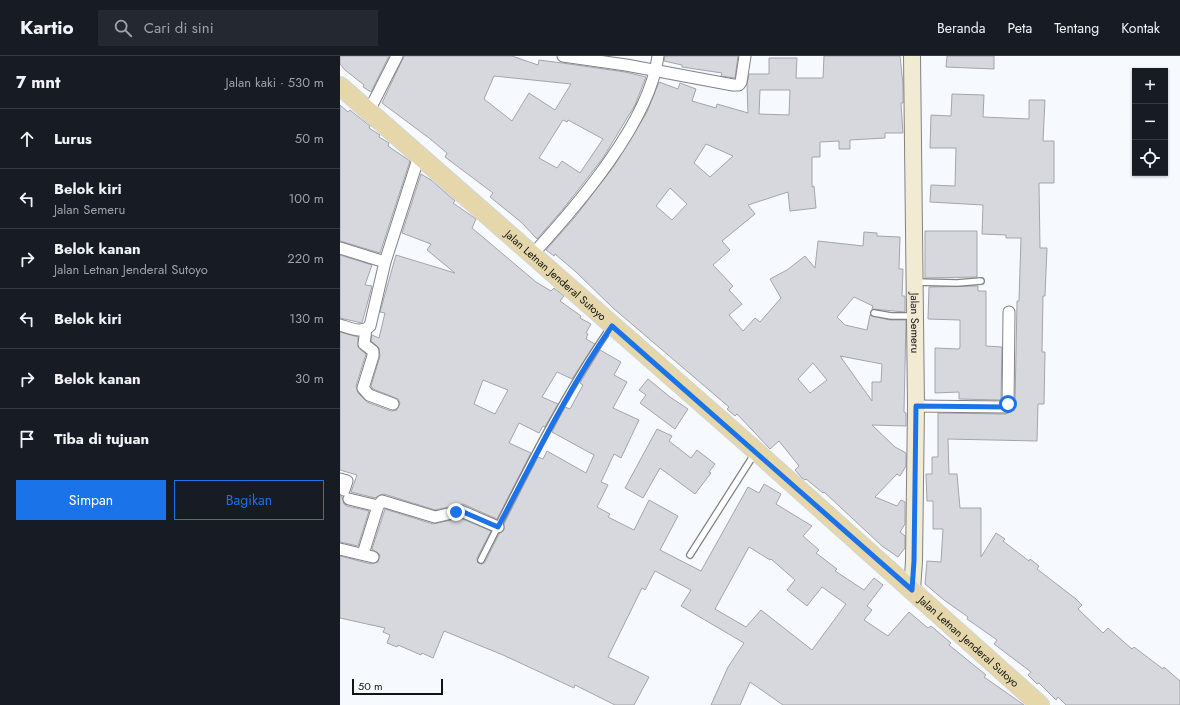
<!DOCTYPE html>
<html lang="id">
<head>
<meta charset="utf-8">
<style>
  :root { --surface:#171b24; --page:#242831; --text:#f1f3f6; --muted:#9ea1a6; --line:#363941; --accent:#1a73e8 }
  body { margin:0; font-family:Jost,sans-serif; background:var(--page); color:var(--text) }
  .controls { position:absolute; right:12px; top:12px; display:grid; overflow:hidden; border-radius:0px; box-shadow:0 1px 3px #0004 }
  .controls button { width:36px; height:36px; display:grid; place-items:center; padding:0; border:0; border-bottom:1px solid var(--line); background:var(--surface); color:var(--text); font:20px sans-serif }
  .scale { position:absolute; left:12px; bottom:10px; width:91px; box-sizing:border-box; padding-left:4px; border:2px solid #121315; border-top:0; font-size:11px; line-height:14px; white-space:nowrap; color:#121315; -webkit-text-stroke:3px #f6f9fe; paint-order:stroke }
  .stop { position:absolute; width:12px; height:12px; margin:-9px; border:3px solid #1a73e8; border-radius:50%; background:#fff }
  .stop.end { background:#1a73e8; border-color:#fff; box-shadow:0 1px 4px #0008 }
  .list { margin:0; padding:0; list-style:none }
  h2 { display:flex; justify-content:space-between; align-items:center; height:52px; margin:0; padding:0 16px; font-size:17px }
  h2 small { font-size:13px; font-weight:400; color:var(--muted) }
  .list li { display:grid; grid-template-columns:26px 1fr auto; gap:12px; align-items:center; box-sizing:border-box; height:60px; padding:0 16px; border-top:1px solid var(--line) }
  .list b { display:block; font-size:15px; white-space:nowrap }
  .list p { margin:0; font-size:13px; white-space:nowrap; color:var(--muted) }
  .list em { font-size:13px; font-style:normal; color:var(--muted) }
  .actions { display:flex; gap:8px; padding:12px 16px }
  .actions a { flex:1; padding:9px 0; border:1px solid var(--accent); border-radius:0px; text-align:center; font-size:14px; color:var(--accent) }
  .actions .main { background:var(--accent); color:#fff }
  .icon { flex:none; width:22px; height:22px; fill:none; stroke:currentColor; stroke-width:2; stroke-linecap:round; stroke-linejoin:round }
  .map { position:relative; flex:none; width:840px; height:649px; overflow:hidden }
  header { display:flex; align-items:center; gap:24px; box-sizing:border-box; height:56px; padding:0 20px; background:var(--surface); border-bottom:1px solid var(--line) }
  header strong { font-size:19px }
  nav { display:flex; gap:22px; margin-inline-start:auto; font-size:14px }
  .search { width:280px; height:36px; background:var(--page); display:flex; align-items:center; gap:10px; box-sizing:border-box; padding:0 14px; border-radius:0px; color:var(--muted); font-size:15px }
  main { display:flex }
  aside { flex:1; background:var(--surface) }
  .map>svg:first-child { display:block }
  .building { fill:#d6d8de; stroke:#a3a5ab; fill-rule:evenodd }
  .lines { fill:none; stroke-linecap:round; stroke-linejoin:round }
  .lane-casing { stroke:#808287; stroke-width:8 }
  .street-casing { stroke:#808287; stroke-width:13 }
  .secondary-casing { stroke:#808287; stroke-width:18 }
  .primary-casing { stroke:#d4d5d5; stroke-width:20 }
  .lane { stroke:#fff; stroke-width:5.5 }
  .street { stroke:#fff; stroke-width:11 }
  .secondary { stroke:#f2ebd4; stroke-width:16 }
  .primary { stroke:#e5d7aa; stroke-width:18 }
  .route { stroke:#1a73e8; stroke-width:5 }
  .labels { text-anchor:middle; dominant-baseline:central; stroke-width:4; stroke-linejoin:round; paint-order:stroke }
  .street-label { font-size:11px; fill:#121315; stroke:#f6f9fe }
</style>
</head>
<body>
<header>
<strong>Kartio</strong>
<div class="search"><svg class="icon" aria-label="search" viewBox="0 0 24 24"><circle cx="10" cy="10" r="6"/><path d="M15 15l6 6"/></svg>Cari di sini</div>
<nav><a>Beranda</a><a>Peta</a><a>Tentang</a><a>Kontak</a></nav>
</header>
<main>
<aside>
<h2>7 mnt<small>Jalan kaki · 530 m</small></h2>
<ul class="list">
<li><svg class="icon" aria-label="ahead" viewBox="0 0 24 24"><path d="M12 20V5M6 11l6-6 6 6"/></svg><div><b>Lurus</b></div><em>50 m</em></li>
<li><svg class="icon" aria-label="left" viewBox="0 0 24 24"><path d="M17 20v-9H6M10 6l-5 5 5 5"/></svg><div><b>Belok kiri</b><p>Jalan Semeru</p></div><em>100 m</em></li>
<li><svg class="icon" aria-label="right" viewBox="0 0 24 24"><path d="M7 20v-9h11M14 6l5 5-5 5"/></svg><div><b>Belok kanan</b><p>Jalan Letnan Jenderal Sutoyo</p></div><em>220 m</em></li>
<li><svg class="icon" aria-label="left" viewBox="0 0 24 24"><path d="M17 20v-9H6M10 6l-5 5 5 5"/></svg><div><b>Belok kiri</b></div><em>130 m</em></li>
<li><svg class="icon" aria-label="right" viewBox="0 0 24 24"><path d="M7 20v-9h11M14 6l5 5-5 5"/></svg><div><b>Belok kanan</b></div><em>30 m</em></li>
<li><svg class="icon" aria-label="arrive" viewBox="0 0 24 24"><path d="M6 21V4h12l-3 4 3 4H6"/></svg><div><b>Tiba di tujuan</b></div></li>
</ul>
<div class="actions"><a class="main">Simpan</a><a>Bagikan</a></div>
</aside>
<div class="map">
<svg width="840" height="649" viewBox="0 0 840 649">
  <rect width="100%" height="100%" fill="#f6f9fe"/>
  <path class="building" d="M0 0H49L31 36 23 31 24 29 5 14 0 8Z
    M64 0H172L198 9 199 4 222 7 285 16 306 21 295 49 263 102 224 152 197 183 181 166 150 141 153 137 105 101 107 97 89 82 42 47ZM154 20 231 28 215 54 189 37 172 65 144 43ZM223 64 227 66 228 64 263 83 240 117 222 105 217 112 199 102Z
    M325 0H398L395 22 381 20 382 17 342 11V9L324 5Z
    M484 0H560L563 28V47H561L563 77H545V82L510 84V93H499V85L480 86V101H472V131L474 130 476 152 450 155 448 136 408 149 415 158 382 185 390 194 373 209 393 230 389 234 402 248 389 259 403 275 415 262 420 266 441 242 430 223 447 214 465 200 475 212 478 185 523 190 524 176 537 177V180L560 181 559 213H563L562 240H565V256L532 253 533 250 514 241 497 261 505 269 527 274 530 259 550 264H566L564 356 566 357V370L532 369 555 391 566 397V410L560 420 557 418 535 441 557 450 561 444 565 446V468L560 476 565 480V492L558 501 542 490 484 436 483 437 466 423 465 424 462 422 455 414 459 410 439 385 430 393 397 358 395 360 387 353 389 351 273 252 236 216 215 198 214 200 206 194 235 161 274 110 307 56 319 26 338 33 340 27 356 33 352 45 376 52 377 48 408 57 407 28 409 18H429V2H457L456 22H483ZM420 34H450L449 59 419 58ZM366 88 393 100 370 121 354 107ZM330 132 347 148 332 164 316 150ZM500 300 542 308 541 326H532V345ZM473 307 487 324 470 337 458 323Z
    M607 0H654V13L606 11Z
    M612 38 644 39 643 61 689 63V44H705L703 85H714V127H699L700 192H707L705 240H703L702 296H705L704 348H698L697 385 608 383 609 418H617L620 452H641V501L656 477 665 483 663 485 689 505 690 503 699 510 697 513 736 543 742 549 738 553 763 577 768 572 792 593 794 591 823 613 824 611 840 625V649H726L718 641 716 644 699 627 697 628 688 619 691 616 654 588 657 584 627 563 628 561 604 544 585 528 587 505 601 506 603 473H593V445H587L586 418H592V401H598V357L666 358 672 355 675 348 677 245H679L681 182H666V179L642 178 643 149 590 146 591 129 615 130 616 92H590L591 59 611 60Z
    M0 49 8 56 10 54 30 70 29 72 40 79 39 81 49 87 48 90 70 105 40 197 0 185Z
    M81 118 91 124 115 145 113 147 136 163 132 172 196 226 211 235 214 232 224 240 220 245 241 260 240 262 251 268 246 277 248 278 246 283 255 288 232 323 217 316 202 341 218 348 205 371 203 370 199 377 179 367 169 387 191 397 157 463 123 448 95 454 44 438 40 439 35 442 11 436 17 419 0 414V276L18 281V291L26 298 16 330 18 337 27 346 51 355 57 354 60 347 58 343 33 333 31 330 40 300 39 292 31 285 32 279 39 282 45 257 40 256 56 199 115 217 87 194 91 188 62 177ZM143 324 168 334 155 358 134 348Z
    M585 175H637V221L585 222Z
    M0 199 32 209 25 229 32 230 22 267 0 262Z
    M638 230V235H646V290L662 291 661 344 619 343V336L595 337V292L619 293 620 291V264L588 263 589 231Z
    M260 294 281 306 274 319 287 326 273 352 299 364 281 402 274 398 261 426 268 429 257 451 270 458 268 461 294 474 309 444 338 460 320 494 361 515 408 431 419 437 424 428 441 438 436 448 472 470 463 480 479 494 476 497 497 513 495 515 524 534 534 522 543 529 527 550 532 554 524 564 548 580 569 556 588 572 591 570 611 587 609 589 646 619 644 621 684 649H443L410 626 400 649H371L388 611 404 587 341 550 351 534 315 515 305 534 302 532 268 601 309 621 294 649H275L235 629 234 632 163 599 104 575 93 602 82 597 81 599 58 589 57 591 47 587 50 579 43 576 45 572 0 562V500L31 508 38 506 40 499 32 493 45 453 93 468 120 462 151 475 137 502 138 507 142 508 145 506 159 478 164 474V468L198 401 203 403 207 395 246 417 254 399 212 376 225 351 230 353 243 329 240 327ZM409 491 430 504 431 503 455 524 447 534 467 550 482 531 506 548 472 594 421 554 406 571 375 553Z
    M308 323 330 341 348 353 335 373 300 347 306 339 299 334Z
    M317 373 332 380 329 385 351 402 357 394 375 408 369 416 371 417 355 438 320 412 303 442 285 432Z
    M0 440 2 441 4 448 7 450 29 455 18 490 0 486Z"/>
  <g class="lines">
    <g class="lane-casing">
      <path id="lane" d="M575 226 617 227 641 225
        M534 257 551 260H573
        M350 499 415 397
        M141 504C181 425 220 344 270 272"/>
    </g>
    <g class="street-casing">
      <path id="street" d="M223 0 286 9 393 29H399L401 26 405 0
        M29 55 57 0
        M0 192 45 206 79 100
        M192 199C236 151 310 66 318 0
        M0 269C10 272 22 278 30 270L45 206
        M26 273 24 288 33 295V300L23 332 29 339 53 348
        M576 350 666 351 668 348 669 256
        M0 423 7 425 4 434
        M9 443 38 450
        M0 493 33 501
        M23 498 38 450 42 445 95 461 121 455 158 471"/>
    </g>
    <g class="secondary-casing">
      <g id="secondary">
        <path id="s1" d="M572 0 576 350 574 505 572 534"/>
      </g>
    </g>
    <g class="primary-casing">
      <g id="primary">
        <path id="s2" d="M0 30 416 395 700 649"/>
      </g>
    </g>
    <use href="#lane" class="lane"/>
    <use href="#street" class="street"/>
    <use href="#secondary" class="secondary"/>
    <use href="#primary" class="primary"/>
  </g>
  <g class="lines">
    <path class="route" d="M116 456 121 455 158 471C194 403 228 333 272 270L572 534 574 505 576 350 666 351 668 348"/>
  </g>
  <g class="labels">
    <g class="street-label">
      <text stroke="none"><textPath href="#s2" startOffset="287">Jalan Letnan Jenderal Sutoyo</textPath></text>
      <text stroke="none"><textPath href="#s1" startOffset="267">Jalan Semeru</textPath></text>
      <text stroke="none"><textPath href="#s2" startOffset="839">Jalan Letnan Jenderal Sutoyo</textPath></text>
    </g>
  </g>
</svg>
<div class="controls">
<button>+</button>
<button>−</button>
<button><svg class="icon" aria-label="locate" viewBox="0 0 24 24"><circle cx="12" cy="12" r="6"/><path d="M12 2v4M12 18v4M2 12h4M18 12h4"/></svg></button>
</div>
<div class="scale">50 m</div>
<div class="stop" style="left:668px;top:348px"></div>
<div class="stop end" style="left:116px;top:456px"></div>
</div>
</main>
</body>
</html>
